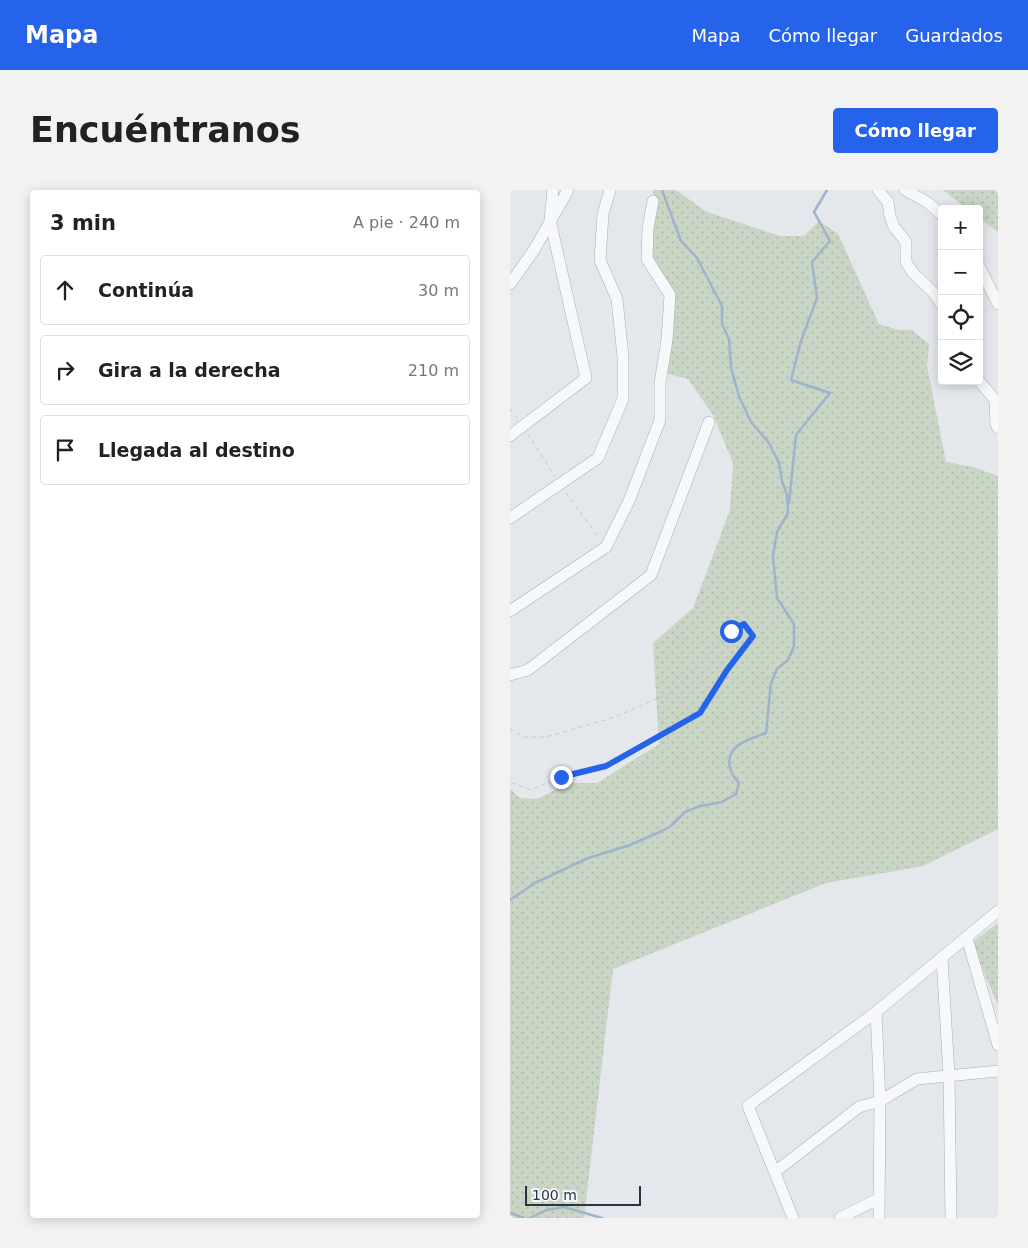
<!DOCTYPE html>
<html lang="es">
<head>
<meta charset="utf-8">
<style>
  :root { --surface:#fff; --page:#f2f2f2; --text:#222; --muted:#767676; --line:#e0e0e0; --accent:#2563eb }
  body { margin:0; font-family:"DejaVu Sans",sans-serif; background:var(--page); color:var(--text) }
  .controls { position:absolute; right:15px; top:15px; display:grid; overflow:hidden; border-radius:5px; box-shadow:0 2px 12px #0003 }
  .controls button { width:45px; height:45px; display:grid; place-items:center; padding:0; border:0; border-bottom:1px solid var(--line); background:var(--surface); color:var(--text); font:25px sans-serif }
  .scale { position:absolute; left:15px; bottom:12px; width:116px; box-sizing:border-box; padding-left:5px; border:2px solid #2b3445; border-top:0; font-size:14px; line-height:18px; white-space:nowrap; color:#2b3445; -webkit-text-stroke:4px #f4f6f9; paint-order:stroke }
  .stop { position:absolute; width:15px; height:15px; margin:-11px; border:4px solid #2563eb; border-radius:50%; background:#fff }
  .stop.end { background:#2563eb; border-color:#fff; box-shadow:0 1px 5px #0008 }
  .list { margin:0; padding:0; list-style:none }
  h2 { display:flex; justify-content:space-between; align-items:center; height:65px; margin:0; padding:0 20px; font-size:21px }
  h2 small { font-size:16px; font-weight:400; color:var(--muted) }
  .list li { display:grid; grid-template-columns:32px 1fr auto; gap:15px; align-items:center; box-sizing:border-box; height:70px; margin:0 10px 10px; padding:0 10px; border:1px solid var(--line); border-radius:5px }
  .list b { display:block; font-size:19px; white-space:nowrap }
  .list em { font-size:16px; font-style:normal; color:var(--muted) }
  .icon { flex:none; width:28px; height:28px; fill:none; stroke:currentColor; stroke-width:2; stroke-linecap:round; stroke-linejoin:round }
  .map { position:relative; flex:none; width:488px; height:1028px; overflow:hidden; border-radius:5px }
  header { display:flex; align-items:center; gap:30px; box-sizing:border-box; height:70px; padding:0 25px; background:var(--accent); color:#fff }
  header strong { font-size:24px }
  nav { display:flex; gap:28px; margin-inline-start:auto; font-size:18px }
  .intro { display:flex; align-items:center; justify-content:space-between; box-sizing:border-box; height:120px; padding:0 30px }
  h1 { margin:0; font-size:35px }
  .button { padding:12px 22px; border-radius:5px; background:var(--accent); color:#fff; font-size:18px; font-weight:700 }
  main { display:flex; gap:30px; padding:0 30px }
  aside { flex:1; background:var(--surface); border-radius:5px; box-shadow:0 2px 12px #0003 }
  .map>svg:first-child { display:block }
  .green { fill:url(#green-dots) }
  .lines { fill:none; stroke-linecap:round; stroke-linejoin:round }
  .stream { stroke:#9fb4cc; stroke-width:2.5 }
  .minor-casing { stroke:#a9aeb7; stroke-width:12 }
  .path { stroke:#c2c5cb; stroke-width:1; stroke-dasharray:4 4; stroke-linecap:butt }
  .minor { stroke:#f7f8fa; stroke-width:11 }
  .route { stroke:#2563eb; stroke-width:6 }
</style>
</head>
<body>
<header>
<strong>Mapa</strong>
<nav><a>Mapa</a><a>Cómo llegar</a><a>Guardados</a></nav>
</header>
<div class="intro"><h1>Encuéntranos</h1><a class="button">Cómo llegar</a></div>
<main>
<aside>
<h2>3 min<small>A pie · 240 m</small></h2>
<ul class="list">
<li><svg class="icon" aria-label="ahead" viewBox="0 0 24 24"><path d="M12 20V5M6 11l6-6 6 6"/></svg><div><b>Continúa</b></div><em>30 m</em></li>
<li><svg class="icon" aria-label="right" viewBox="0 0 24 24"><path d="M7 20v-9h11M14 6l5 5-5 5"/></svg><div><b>Gira a la derecha</b></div><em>210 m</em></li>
<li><svg class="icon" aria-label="arrive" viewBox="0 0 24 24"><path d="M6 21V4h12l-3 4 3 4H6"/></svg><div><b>Llegada al destino</b></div></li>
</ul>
</aside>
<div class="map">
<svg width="488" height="1028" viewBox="0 0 488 1028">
  <defs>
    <pattern id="green-dots" width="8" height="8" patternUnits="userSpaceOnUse" patternTransform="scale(1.25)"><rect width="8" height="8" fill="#c9d6c5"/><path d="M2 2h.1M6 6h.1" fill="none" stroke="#adb8ab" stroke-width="1.8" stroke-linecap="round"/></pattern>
  </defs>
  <rect width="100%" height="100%" fill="#e4e7ec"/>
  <path class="green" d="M143 0H166L197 22 270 46H294L309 31 328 44 369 134 388 140H402L419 154 417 176 436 272 463 277 488 286V639L413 676 316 693 103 779 74 1028H0V599L10 608 27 609 59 593H87L149 554 143 453 183 418 220 320 223 273 203 225 178 189 154 183 160 111 138 66 143 25Z
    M433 0H488V42L469 28V19H457Z
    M488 733V815L461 753Z"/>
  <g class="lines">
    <path class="stream" d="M279 313 286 245 320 203 281 190 291 151 307 108 302 72 320 51 304 22 317 0
      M0 710 25 693 78 668 120 655 152 641 161 636 175 622 190 616 212 612 226 604 229 593C220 584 214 568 226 557 232 551 248 546 256 543L261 493 267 479 278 470 284 456V434L267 408 263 366 267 342 278 323 277 305 272 291 269 273 259 253 241 232 229 206 221 178 219 149 212 134V116L187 68 171 51 152 0
      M0 1023 14 1028
      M20 1028 36 1020 54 1017 92 1028"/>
    <g class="minor-casing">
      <path id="minor" d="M368 0 378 12 380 26 384 37 396 52V72L403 83 423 102 432 115
        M395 0 417 12 432 25
        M469 76 488 114
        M0 94 24 60 58 0
        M469 191 485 210 486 234 488 238
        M0 246 76 188 40 30 43 0
        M0 328 88 268 113 209V167L107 109 90 70 93 24 100 0
        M0 421 96 357 119 311 150 230V193L157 150 160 105 137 69 138 38 143 11
        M0 485 18 480 141 385 199 232
        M457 748 488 855
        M432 768 439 885 441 1028
        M265 982 349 917 370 911 407 889 488 881
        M283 1028 238 916 366 822
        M330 1028 368 1009
        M369 1028 370 911 366 822 488 721"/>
    </g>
    <path class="path" d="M0 219 7 228
      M18 244 45 287
      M56 303 89 348
      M0 539 14 547H36L105 527 160 503 221 441 234 434 243 446 217 480 190 523 96 576 51 587 21 600 0 592"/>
    <use href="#minor" class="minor"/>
  </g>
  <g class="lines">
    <path class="route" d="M51 587 96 576 190 523 217 480 243 446 234 434 221 441"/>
  </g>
</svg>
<div class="controls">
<button>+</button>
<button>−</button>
<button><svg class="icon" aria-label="locate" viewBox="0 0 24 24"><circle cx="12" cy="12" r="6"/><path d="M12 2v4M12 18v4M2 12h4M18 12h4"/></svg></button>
<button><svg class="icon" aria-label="layers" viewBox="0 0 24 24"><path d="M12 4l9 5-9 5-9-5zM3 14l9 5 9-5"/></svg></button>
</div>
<div class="scale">100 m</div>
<div class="stop" style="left:221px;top:441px"></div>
<div class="stop end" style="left:51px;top:587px"></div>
</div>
</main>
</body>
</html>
